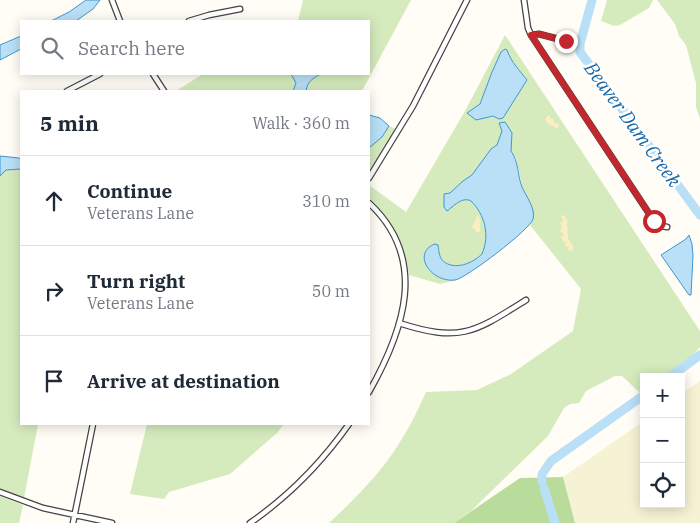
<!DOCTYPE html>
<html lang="en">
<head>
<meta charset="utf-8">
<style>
  :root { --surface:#fff; --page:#f2f2f3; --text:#1f2937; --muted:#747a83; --line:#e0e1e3 }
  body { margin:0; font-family:"IBM Plex Serif",serif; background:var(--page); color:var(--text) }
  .controls { position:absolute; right:15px; bottom:15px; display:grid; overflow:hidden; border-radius:0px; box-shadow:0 2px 12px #0003 }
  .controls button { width:45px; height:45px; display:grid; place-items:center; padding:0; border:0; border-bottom:1px solid var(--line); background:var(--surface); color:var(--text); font:25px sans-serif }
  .stop { position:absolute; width:15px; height:15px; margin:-11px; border:4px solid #c4262e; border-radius:50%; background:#fff }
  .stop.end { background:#c4262e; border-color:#fff; box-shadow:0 1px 5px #0008 }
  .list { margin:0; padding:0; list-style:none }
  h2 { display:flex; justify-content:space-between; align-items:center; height:65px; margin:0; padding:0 20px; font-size:21px }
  h2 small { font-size:16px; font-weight:400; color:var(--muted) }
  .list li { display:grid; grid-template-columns:32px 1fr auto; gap:15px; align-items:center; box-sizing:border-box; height:90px; padding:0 20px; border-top:1px solid var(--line) }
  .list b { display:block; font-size:19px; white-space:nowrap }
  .list p { margin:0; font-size:16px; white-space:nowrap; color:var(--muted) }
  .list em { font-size:16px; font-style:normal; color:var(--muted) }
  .icon { flex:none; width:28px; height:28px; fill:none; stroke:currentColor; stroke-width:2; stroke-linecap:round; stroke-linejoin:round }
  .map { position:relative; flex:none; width:700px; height:523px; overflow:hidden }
  .search { position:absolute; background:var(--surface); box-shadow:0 2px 12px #0003; left:20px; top:20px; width:350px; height:55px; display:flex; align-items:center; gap:12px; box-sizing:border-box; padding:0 18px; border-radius:0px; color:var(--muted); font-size:19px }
  .panel { position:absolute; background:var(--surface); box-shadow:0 2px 12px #0003; left:20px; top:90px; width:350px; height:335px; border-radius:0px }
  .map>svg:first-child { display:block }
  .farmland { fill:#f6f3d4 }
  .green { fill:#d5ebbd; fill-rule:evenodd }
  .forest { fill:#b9dc9c }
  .sand { fill:#fbeec1 }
  .water { fill:#b9e0f7; stroke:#3f96cf }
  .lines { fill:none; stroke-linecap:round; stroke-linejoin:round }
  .river { stroke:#b9e0f7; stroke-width:9 }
  .minor-casing { stroke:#444; stroke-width:7 }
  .minor { stroke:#fff; stroke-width:4.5 }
  .route { stroke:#c4262e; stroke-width:6 }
  .labels { text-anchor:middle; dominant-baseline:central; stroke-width:5; stroke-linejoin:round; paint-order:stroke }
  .water-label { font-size:19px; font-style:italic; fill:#1768a6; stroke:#fff }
</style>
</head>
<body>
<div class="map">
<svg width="700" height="523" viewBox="0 0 700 523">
  <rect width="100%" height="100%" fill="#fffdf5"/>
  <path class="farmland" d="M700 381V523H575L563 477 644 421V504H681V394Z"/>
  <path class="green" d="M303 0H411L362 91H306C310 66 349 74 369 74V21H298Z
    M607 0H653L649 8 620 25 614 26 601 21Z
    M657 0H700V119L696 107V83L686 45 679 36 675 24Z
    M505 35 700 331V347L692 356 663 377H644V390L640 393 622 376H615L586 391 579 403 570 404 564 408 548 436 471 511 454 523H329C356 498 384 470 403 437 412 423 419 407 426 392L477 390 511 374 573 331 581 289 530 225 533 218V211L522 186 516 158 511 151 512 133 505 122 499 123 502 131 497 145 472 175 463 181 450 193 449 210C453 204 464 197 471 201 485 215 490 235 482 254 472 263 452 272 442 259 438 254 439 249 435 244L445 280H457L440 284 409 275C405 244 392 219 369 198V185L406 212 465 111ZM505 49 507 50 511 60 527 80 503 118 467 113 480 104 492 72 500 54Z
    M203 74H291L296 83 293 91H176Z
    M389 126 396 129 369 172V148L382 137Z
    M10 169H21V424H38L24 498 0 489V176L3 171Z
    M147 424H284L277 433 230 474 169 492 164 499 130 494Z
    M0 496 23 505 19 523H0Z"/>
  <path class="forest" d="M563 477 575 523H454L520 478Z"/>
  <path class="sand" d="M548 115 550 116 551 119H553L555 124 559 123 558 129 548 124 545 120Z
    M478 215C482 220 478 227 481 231L478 233 472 227Z
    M564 215 567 219 568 238 574 248 572 251 567 250 569 247 565 246 566 243 563 241 561 237 565 235 560 231 562 227 560 223 563 221 561 216Z"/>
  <path class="water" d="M86 0H100L93 9 76 21H51L69 12Z
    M21 36V49L0 60V45Z
    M505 49 507 50C511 62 520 71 527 80L503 118 499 119 493 116 476 120 467 113 480 104 492 72 501 52Z
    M291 74H321C313 78 307 82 306 91H293L296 83Z
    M369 115 380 118 389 126 382 137 369 148Z
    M505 122 512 133 511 151C519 162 517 174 522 187 526 196 536 209 533 219 531 229 465 279 455 280 431 283 411 253 435 244L438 245C439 251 439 257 443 261 455 271 473 263 482 254 490 235 485 215 471 201 462 196 453 207 447 211L444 207V194L450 193 463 181 472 175 491 149 497 145 502 131 499 123Z
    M0 156 19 158 21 160V169L6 170 0 176Z
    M689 235 692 244 693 256 691 295H689L661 255 686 239Z"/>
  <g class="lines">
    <path class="river" d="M592 0 580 44V52L700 215
      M670 377 700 355
      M542 481V474L551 461 644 395
      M544 488 555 523"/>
    <g class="minor-casing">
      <path id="minor" d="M112 0 120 21
        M524 0 528 28 531 35 654 221 657 225 667 227
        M189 21 209 15 240 9
        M531 35 539 34 566 41
        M153 74 164 91
        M67 91 100 74
        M369 178 413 106 467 0
        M369 203C429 259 404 330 369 392
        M399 323C461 343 475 332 526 300
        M0 492 43 508 112 523
        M73 523 93 424
        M250 523C289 496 322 462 349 424"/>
    </g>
    <use href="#minor" class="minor"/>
  </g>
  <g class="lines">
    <path class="route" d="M566 41 539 34 531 35 654 221"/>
  </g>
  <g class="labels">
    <g class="water-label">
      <text transform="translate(633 124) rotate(54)">Beaver Dam Creek</text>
    </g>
  </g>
</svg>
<div class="controls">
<button>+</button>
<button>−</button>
<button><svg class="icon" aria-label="locate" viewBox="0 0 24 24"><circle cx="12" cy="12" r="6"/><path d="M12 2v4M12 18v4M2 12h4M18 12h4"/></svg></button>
</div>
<div class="stop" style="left:654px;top:221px"></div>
<div class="stop end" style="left:566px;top:41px"></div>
<div class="search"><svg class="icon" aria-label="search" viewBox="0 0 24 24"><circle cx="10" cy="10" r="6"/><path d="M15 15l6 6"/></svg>Search here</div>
<section class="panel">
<h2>5 min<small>Walk · 360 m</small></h2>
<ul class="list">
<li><svg class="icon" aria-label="ahead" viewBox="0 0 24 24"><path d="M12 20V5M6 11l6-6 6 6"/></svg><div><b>Continue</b><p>Veterans Lane</p></div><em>310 m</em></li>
<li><svg class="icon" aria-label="right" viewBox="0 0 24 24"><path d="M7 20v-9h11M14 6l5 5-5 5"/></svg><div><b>Turn right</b><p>Veterans Lane</p></div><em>50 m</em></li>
<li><svg class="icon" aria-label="arrive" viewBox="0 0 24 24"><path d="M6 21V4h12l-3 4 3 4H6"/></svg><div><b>Arrive at destination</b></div></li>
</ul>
</section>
</div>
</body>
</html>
